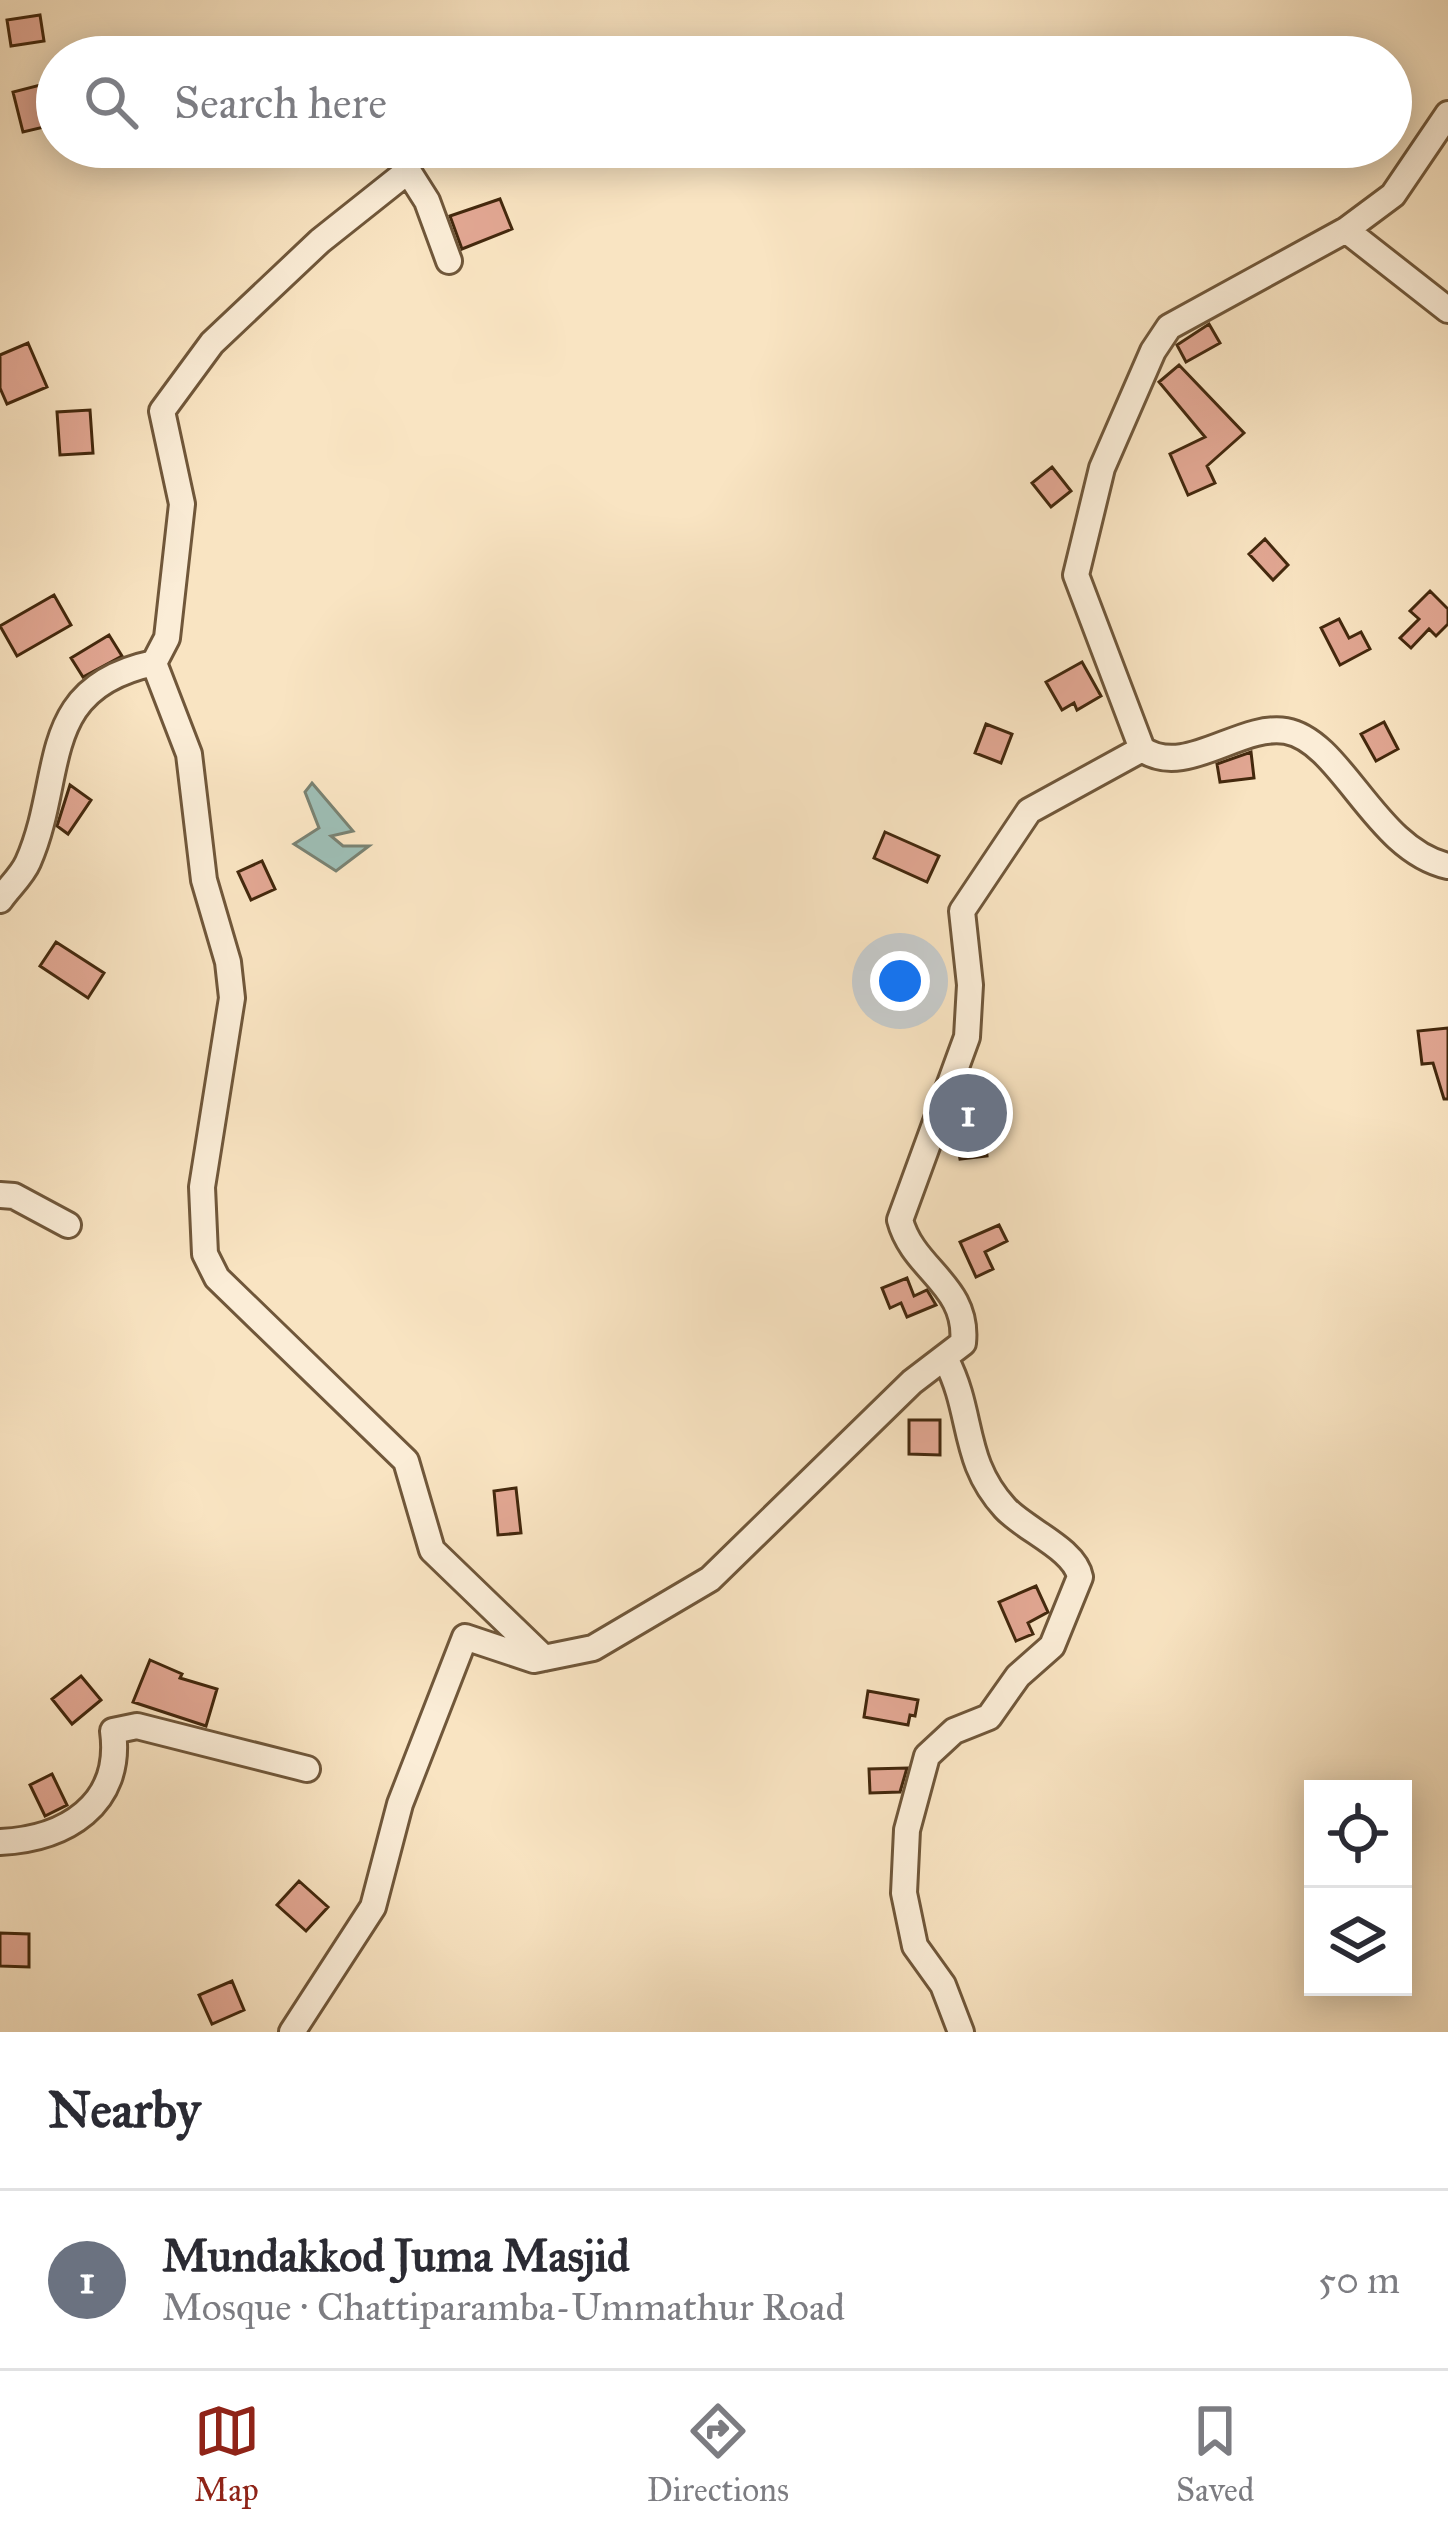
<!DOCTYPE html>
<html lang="en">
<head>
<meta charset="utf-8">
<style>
  :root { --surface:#fff; --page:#f2f2f3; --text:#2b2b33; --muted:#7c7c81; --line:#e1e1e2; --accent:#8f2418 }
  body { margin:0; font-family:"IM FELL Great Primer",serif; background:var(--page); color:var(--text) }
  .controls { position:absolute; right:36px; bottom:36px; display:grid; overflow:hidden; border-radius:0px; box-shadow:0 6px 30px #0003 }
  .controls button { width:108px; height:108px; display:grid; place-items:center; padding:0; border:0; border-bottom:3px solid var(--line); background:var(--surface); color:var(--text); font:60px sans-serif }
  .you { position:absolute; left:900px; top:981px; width:42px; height:42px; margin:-30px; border:9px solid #fff; border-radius:50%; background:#1a73e8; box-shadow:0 0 0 18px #1a73e833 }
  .badge { display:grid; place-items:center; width:78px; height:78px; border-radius:50%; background:var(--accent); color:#fff; font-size:39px; font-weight:700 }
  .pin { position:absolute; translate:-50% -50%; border:6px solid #fff; box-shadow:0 3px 12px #0006 }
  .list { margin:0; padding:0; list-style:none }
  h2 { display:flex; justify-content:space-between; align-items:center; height:156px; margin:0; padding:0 48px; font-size:51px }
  h2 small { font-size:39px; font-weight:400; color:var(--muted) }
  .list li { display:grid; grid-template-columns:78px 1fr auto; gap:36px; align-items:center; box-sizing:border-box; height:180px; padding:0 48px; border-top:3px solid var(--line) }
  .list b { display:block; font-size:45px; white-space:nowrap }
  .list p { margin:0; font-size:39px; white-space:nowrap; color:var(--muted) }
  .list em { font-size:39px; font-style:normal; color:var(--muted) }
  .icon { flex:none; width:66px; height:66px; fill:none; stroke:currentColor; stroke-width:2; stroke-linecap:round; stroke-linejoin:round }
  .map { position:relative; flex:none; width:1448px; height:2032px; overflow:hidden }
  .search { position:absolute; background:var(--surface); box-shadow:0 6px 30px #0003; left:36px; right:36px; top:36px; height:132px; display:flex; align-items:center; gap:30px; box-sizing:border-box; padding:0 42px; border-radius:66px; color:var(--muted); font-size:45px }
  .sheet { height:336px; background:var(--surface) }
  nav { display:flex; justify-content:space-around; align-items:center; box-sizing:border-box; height:168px; border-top:3px solid var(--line); background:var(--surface); font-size:33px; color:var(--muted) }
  nav a { display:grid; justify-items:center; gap:6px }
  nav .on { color:var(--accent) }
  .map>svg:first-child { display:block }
  .water { fill:#9ebeb5; stroke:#7a8272; stroke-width:3 }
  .building { fill:#e2a793; stroke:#43280d; stroke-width:3 }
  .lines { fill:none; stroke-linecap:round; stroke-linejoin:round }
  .minor-casing { stroke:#70573a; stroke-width:30 }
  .minor { stroke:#fbedd7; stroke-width:24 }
</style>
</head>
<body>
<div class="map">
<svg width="1448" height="2032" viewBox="0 0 1448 2032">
  <rect width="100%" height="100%" fill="#f9e4c2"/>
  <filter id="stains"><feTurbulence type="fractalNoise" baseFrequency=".00167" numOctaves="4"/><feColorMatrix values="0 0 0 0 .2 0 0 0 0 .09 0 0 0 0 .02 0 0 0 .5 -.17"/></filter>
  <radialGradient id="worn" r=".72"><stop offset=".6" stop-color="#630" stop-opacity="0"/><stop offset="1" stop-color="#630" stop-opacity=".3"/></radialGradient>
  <path class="water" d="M312 783 353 831 331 836 343 846H369L336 871 294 844 319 828 305 792Z"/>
  <path class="building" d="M40 15 44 41 11 46 7 20Z
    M48 83 57 124 23 132 13 92Z
    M500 199 512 229 462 249 450 216Z
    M1209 324 1220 343 1186 362 1177 345Z
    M28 343 47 387 7 404 0 388V355Z
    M1179 365 1244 433 1207 466 1215 483 1188 495 1170 454 1205 437 1159 382Z
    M90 410 93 453 60 455 57 412Z
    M1052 467 1071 491 1051 507 1032 483Z
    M1265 539 1288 565 1273 580 1249 554Z
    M1430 591 1448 609V624L1436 636 1429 629 1411 648 1400 638 1419 619 1410 611Z
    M54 595 71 625 17 656 0 626Z
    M1339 619 1349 638 1361 632 1370 649 1340 665 1321 628Z
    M109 635 122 656 83 677 71 658Z
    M1082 662 1101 696 1077 710 1074 703 1062 710 1046 682Z
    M1384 722 1398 749 1376 761 1361 734Z
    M986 724 1012 734 1001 763 975 753Z
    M1251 752 1254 778 1220 782 1217 764Z
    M70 785 91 800 68 834 57 826Z
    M885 832 939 856 927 882 874 858Z
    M262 861 275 889 251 900 238 872Z
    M56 942 104 973 88 998 40 966Z
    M1448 1028V1099H1444L1433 1063 1422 1064 1418 1031Z
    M981 1086 987 1156 960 1159 953 1122 966 1087Z
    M999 1225 1007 1241 985 1252 993 1269 976 1277 960 1242Z
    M907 1278 914 1296 927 1290 936 1305 907 1317 901 1303 890 1308 882 1288Z
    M909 1420H940V1455L909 1454Z
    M516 1488 521 1533 498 1535 494 1491Z
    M1036 1586 1048 1612 1028 1623 1033 1634 1016 1641 999 1602Z
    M150 1660 182 1674 180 1678 217 1689 206 1726 133 1702Z
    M81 1676 101 1700 72 1724 52 1699Z
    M868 1691 918 1700 915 1716 910 1715 908 1725 864 1717Z
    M907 1768 900 1792 870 1793 869 1769Z
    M52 1774 67 1805 45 1816 30 1785Z
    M299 1881 328 1907 306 1931 277 1905Z
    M0 1933 29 1934V1967L0 1966Z
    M232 1981 244 2010 212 2024 199 1995Z"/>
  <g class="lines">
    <g class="minor-casing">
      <path id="minor" d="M1346 230 1448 310
        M154 663 189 754 204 880 228 962 232 998 202 1187 205 1254 217 1278 406 1461 432 1550 544 1658
        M1142 749C1185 779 1240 723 1286 731 1342 741 1375 850 1448 866
        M0 900C8 888 22 876 28 862 66 776 35 688 154 663L167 638 182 504 162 411 212 343 320 241 408 171 427 201 449 261
        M0 1195 14 1196 68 1225
        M946 1360C974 1414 961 1460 1005 1508 1025 1530 1075 1549 1080 1577L1052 1646 1018 1676 989 1717 954 1731 927 1756 907 1830 904 1893 915 1946 943 1985 961 2032
        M0 1842C65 1839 123 1805 113 1731L137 1726 307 1769
        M292 2032 373 1907 400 1804 465 1637 534 1660 593 1648 710 1579 912 1382 963 1343C969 1285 913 1270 900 1220L967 1037 970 985 962 911 1029 811 1142 749 1076 575 1102 468 1153 351 1169 327 1346 230 1393 195 1448 114"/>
    </g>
    <use href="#minor" class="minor"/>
  </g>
  <rect width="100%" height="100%" filter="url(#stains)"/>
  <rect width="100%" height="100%" fill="url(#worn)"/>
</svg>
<div class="controls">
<button><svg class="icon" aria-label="locate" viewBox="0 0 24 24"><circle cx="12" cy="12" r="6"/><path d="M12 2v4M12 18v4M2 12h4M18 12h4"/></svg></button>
<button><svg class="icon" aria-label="layers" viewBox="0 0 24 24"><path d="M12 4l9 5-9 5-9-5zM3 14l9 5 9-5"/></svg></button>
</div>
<div class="you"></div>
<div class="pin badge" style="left:968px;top:1113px;background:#6b7280">1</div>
<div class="search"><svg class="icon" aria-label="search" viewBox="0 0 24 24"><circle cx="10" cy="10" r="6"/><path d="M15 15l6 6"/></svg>Search here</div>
</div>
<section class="sheet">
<h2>Nearby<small></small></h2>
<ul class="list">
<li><span class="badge" style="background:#6b7280">1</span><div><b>Mundakkod Juma Masjid</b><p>Mosque · Chattiparamba-Ummathur Road</p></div><em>50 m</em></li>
</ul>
</section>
<nav>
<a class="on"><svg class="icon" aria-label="map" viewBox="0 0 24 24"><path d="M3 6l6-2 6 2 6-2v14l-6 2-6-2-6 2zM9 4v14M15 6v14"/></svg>Map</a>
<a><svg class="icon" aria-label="directions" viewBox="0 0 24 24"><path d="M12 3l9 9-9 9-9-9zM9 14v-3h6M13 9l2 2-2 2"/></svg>Directions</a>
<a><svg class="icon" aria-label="saved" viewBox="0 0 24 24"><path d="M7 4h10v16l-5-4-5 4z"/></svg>Saved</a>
</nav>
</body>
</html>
